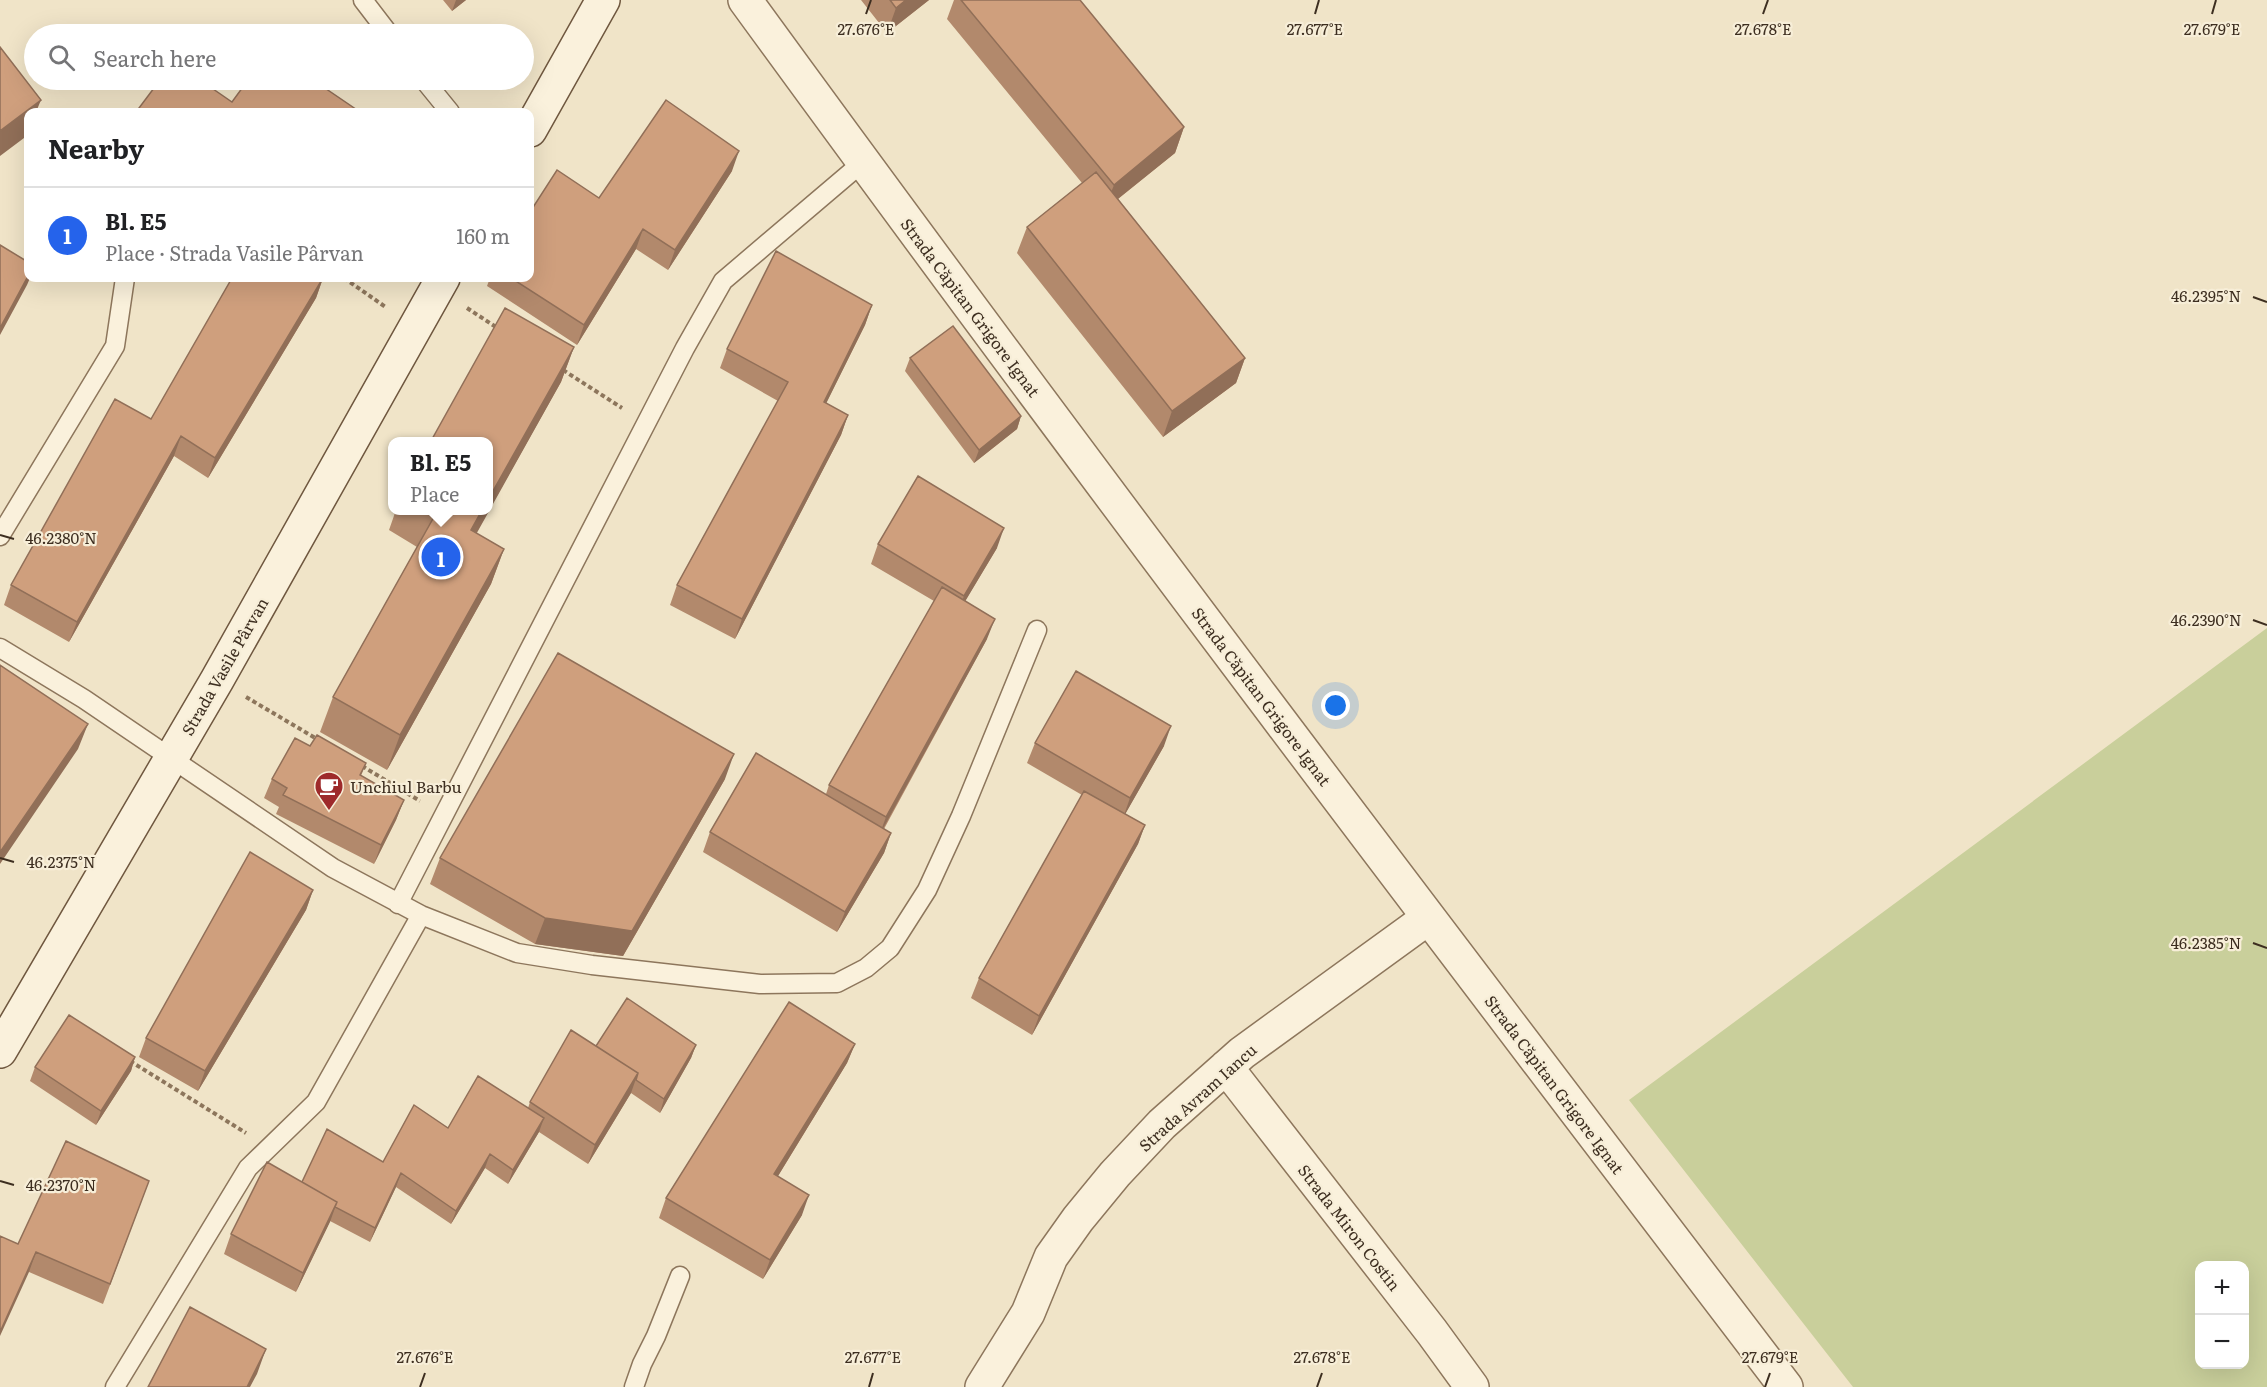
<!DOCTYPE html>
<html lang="en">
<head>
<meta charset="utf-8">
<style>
  :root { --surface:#fff; --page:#f2f2f2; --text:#202124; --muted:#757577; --line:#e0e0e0; --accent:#2563eb }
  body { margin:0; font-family:Literata,serif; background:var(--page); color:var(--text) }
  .controls { position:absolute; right:18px; bottom:18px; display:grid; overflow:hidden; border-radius:12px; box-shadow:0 6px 24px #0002 }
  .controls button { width:54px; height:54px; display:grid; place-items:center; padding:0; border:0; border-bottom:2px solid var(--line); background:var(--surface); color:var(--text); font:30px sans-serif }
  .you { position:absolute; left:1336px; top:706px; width:21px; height:21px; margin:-15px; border:4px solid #fff; border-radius:50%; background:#1a73e8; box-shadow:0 0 0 9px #1a73e833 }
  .badge { display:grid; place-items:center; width:39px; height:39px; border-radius:50%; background:var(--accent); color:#fff; font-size:20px; font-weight:700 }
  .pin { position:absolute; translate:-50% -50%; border:3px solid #fff; box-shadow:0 2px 6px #0006 }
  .popup { position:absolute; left:388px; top:437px; width:105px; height:78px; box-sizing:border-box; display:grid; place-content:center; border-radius:12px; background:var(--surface); filter:drop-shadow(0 2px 4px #0005); font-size:20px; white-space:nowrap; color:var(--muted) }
  .popup b { font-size:22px; color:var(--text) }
  .popup::after { content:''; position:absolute; left:50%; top:100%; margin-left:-12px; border:12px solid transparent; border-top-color:var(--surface) }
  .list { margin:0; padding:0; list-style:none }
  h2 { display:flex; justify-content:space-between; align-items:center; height:78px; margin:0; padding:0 24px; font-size:26px }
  h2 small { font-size:20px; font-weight:400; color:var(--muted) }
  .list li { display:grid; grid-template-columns:39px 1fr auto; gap:18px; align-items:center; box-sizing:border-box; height:96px; padding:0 24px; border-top:2px solid var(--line) }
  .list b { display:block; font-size:22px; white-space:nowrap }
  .list p { margin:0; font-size:20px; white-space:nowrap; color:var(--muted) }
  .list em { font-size:20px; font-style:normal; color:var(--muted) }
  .icon { flex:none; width:33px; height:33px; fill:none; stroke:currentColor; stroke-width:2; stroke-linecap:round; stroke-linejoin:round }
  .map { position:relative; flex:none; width:2267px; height:1387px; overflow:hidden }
  .search { position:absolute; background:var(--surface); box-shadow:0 6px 24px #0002; left:24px; top:24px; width:510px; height:66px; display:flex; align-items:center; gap:15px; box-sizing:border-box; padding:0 21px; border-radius:33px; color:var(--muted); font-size:22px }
  .panel { position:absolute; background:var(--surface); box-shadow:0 6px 24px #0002; left:24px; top:108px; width:510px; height:174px; border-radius:12px }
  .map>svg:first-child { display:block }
  .green { fill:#c9cf9b; fill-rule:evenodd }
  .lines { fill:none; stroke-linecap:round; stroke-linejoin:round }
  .service-casing { stroke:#8d765c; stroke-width:21 }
  .minor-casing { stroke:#8d765c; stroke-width:36 }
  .tertiary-casing { stroke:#8d765c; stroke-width:36 }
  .secondary-casing { stroke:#6f573f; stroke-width:36 }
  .path { stroke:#8d765c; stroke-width:4; stroke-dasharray:4.5 3; stroke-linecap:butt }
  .service { stroke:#faf1dc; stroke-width:18 }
  .minor { stroke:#faf1dc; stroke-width:33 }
  .tertiary { stroke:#faf1dc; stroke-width:33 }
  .secondary { stroke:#faf1dc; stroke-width:33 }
  .wall { fill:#b2896c }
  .shaded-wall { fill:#916f58 }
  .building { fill:#cf9f7d; stroke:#916f58; stroke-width:1.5 }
  .ticks { fill:none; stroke:#3d2e20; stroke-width:2 }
  .labels { text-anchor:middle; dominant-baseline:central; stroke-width:4.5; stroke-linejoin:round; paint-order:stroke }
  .street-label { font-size:16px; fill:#3d2e20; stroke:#f7eed8 }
  .poi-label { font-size:16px; fill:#3d2e20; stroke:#f7eed8; text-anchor:start }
  .ticks-label { font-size:15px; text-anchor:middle; fill:#3d2e20; stroke:#f7eed8; stroke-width:4.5; stroke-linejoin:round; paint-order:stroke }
</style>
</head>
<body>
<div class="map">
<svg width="2267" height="1387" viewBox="0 0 2267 1387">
  <rect width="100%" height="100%" fill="#f0e4c8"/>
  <path class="green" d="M2267 628V1387H1853L1629 1100ZM2200 1266H2244V1364H2200Z"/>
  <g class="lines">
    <g class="service-casing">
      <path id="service" d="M363 0 389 34
        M424 80 450 112
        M0 536 115 346 125 278
        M0 648 84 699 333 868 421 915 517 953 592 965 760 984 837 983 866 968 890 948 927 890 961 816 1037 630
        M398 904 685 348 723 281 863 162
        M115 1387 248 1168 316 1102 421 915
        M634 1387 642 1364 656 1336 680 1276"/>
    </g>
    <g class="minor-casing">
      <path id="minor" d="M1226 1067 1432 1332 1472 1387
        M982 1387 1028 1313 1051 1257 1078 1219 1115 1174 1162 1124 1242 1053 1428 918"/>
    </g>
    <g class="tertiary-casing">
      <path id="tertiary" d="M745 0C1085 467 1435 927 1786 1387"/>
    </g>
    <g class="secondary-casing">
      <path id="secondary" d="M530 130 603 0
        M0 1051 217 680 443 278"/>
    </g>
    <path class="path" d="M344 278 387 308
      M467 308 499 329
      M563 370 622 408
      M246 697 317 739
      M362 766 420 801
      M130 1061 246 1133"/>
    <use href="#service" class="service"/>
    <use href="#minor" class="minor"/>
    <use href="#tertiary" class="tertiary"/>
    <use href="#secondary" class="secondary"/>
  </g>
  <path class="wall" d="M443 0H466L452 11Z
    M861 0H929L887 33Z
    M954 0H1080L1184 127 1175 153 1118 199 1245 358 1236 383 1163 437 1017 253 1027 227 1082 183 947 19Z
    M732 171 668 270 636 249 577 345 487 286 490 278H530L599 198Z
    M323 278 316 298 208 478 174 456 69 642 4 605 11 585 151 419Z
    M872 305 865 325 826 403 848 415 841 435 735 639 670 605 677 585 778 401 720 368 727 349Z
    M574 347 561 382 476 533 504 549 491 584 387 770 320 732 333 697 417 547 389 530 396 510H489Z
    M910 358 1021 416 1017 429 974 463 905 371Z
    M878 544 997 548 965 601 987 639 884 829 891 833 884 853 837 932 703 852 710 832 826 794 829 785 934 601 871 564Z
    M1035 743 1164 746 1125 814 1145 825 1138 844 1032 1035 971 998 979 978 1082 795 1027 763Z
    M366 763 361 776 404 800 396 820 374 864 276 814 279 807 264 798 272 779Z
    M725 779 623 956 535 944 430 884 440 858Z
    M313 890 306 910 198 1091 139 1057 146 1038Z
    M855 1044 847 1063 778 1176 802 1215 763 1279 659 1218 666 1198Z
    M696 1045 691 1058 660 1113 631 1093 588 1164 539 1132 508 1184 485 1168 451 1224 396 1187 370 1242 330 1221 296 1292 224 1254 231 1234 302 1182 383 1162 448 1128 528 1108 530 1102 596 1046Z
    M135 1057 131 1071 96 1125 30 1081 35 1067Z
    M149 1181 103 1304 29 1272 18 1244Z"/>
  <path class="shaded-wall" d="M456 0H466L452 11Z
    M906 0H929L887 33 896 8Z
    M41 100 36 112H28V135L0 156V131Z
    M1184 127 1175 153 1104 210 1114 185Z
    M739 151 732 171 668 270 675 250Z
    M643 229 636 249 577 345 584 325Z
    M28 276V278H30L27 285 0 335V328Z
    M323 278 316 298 208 478 215 458Z
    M872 305 865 325 817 422 824 402Z
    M574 347 561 382 459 565 471 530 482 510H489V498Z
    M1245 358 1236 383 1163 437 1172 411Z
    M848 415 841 435 735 639 742 619Z
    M1021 416 1017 429 974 463 979 450Z
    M181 436 174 456 69 642 77 622Z
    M1004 528 997 548 957 615 964 596Z
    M504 549 491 584 387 770 400 735Z
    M995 619 987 639 879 836 886 817Z
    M88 724 78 749 0 864V852Z
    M1171 726 1164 746 1123 818 1130 798Z
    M734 754 725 779 623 956 535 944 545 918Z
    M404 800 396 820 374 864 381 845Z
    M1145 825 1138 844 1032 1035 1039 1016Z
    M891 833 884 853 837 932 845 912Z
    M313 890 306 910 198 1091 205 1071Z
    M855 1044 847 1063 767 1194 774 1174Z
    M696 1045 691 1058 660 1113 664 1099Z
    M135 1057 131 1071 96 1125 101 1111Z
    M638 1073 631 1093 588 1164 595 1145Z
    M544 1118 539 1132 508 1184 513 1170Z
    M490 1154 485 1168 451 1224 456 1211Z
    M401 1173 396 1187 370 1242 375 1228Z
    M809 1195 802 1215 763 1279 770 1260Z
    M337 1202 330 1222 296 1292 303 1273Z
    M36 1252 29 1272 0 1336V1332Z
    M266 1349 257 1374 250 1387H247Z"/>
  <path class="building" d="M890 0H906L896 8Z
    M961 0H1080L1184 127 1114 185Z
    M0 47 41 100 0 131Z
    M160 80H200L232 102 248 80H313L360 112H136Z
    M666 100 739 151 675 250 643 229 584 325 511 278H530V212L557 170 599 198Z
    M1096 172 1245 358 1172 411 1027 227Z
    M0 245 28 262V276L0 328Z
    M776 251 872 305 824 402 848 415 742 619 677 585 788 382 727 349Z
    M232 278H323L215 458 181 436 77 622 11 585 115 399 151 419Z
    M505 308 574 347 489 498V441H431Z
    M953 326 1021 416 979 450 910 358Z
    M918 476 1004 528 964 596 878 544Z
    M427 510H482L471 530 504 549 400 735 333 697 435 515Z
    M942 587 995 619 886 817 829 785Z
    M558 653 734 754 632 931 545 918 440 858Z
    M0 665 88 724 0 852Z
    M1076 671 1171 726 1130 798 1035 743Z
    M317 735 366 763 360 775 404 800 381 845 283 795 287 788 272 779 295 738 310 746Z
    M756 753 891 833 845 912 710 832Z
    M1084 791 1145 825 1039 1016 979 978Z
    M250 852 313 890 205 1071 146 1038Z
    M627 998 696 1045 664 1099 636 1080 638 1073 596 1046Z
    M789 1002 855 1044 774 1174 809 1195 770 1260 666 1198Z
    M69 1015 135 1057 101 1111 35 1067Z
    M571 1030 638 1073 595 1145 530 1102Z
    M478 1076 544 1118 513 1170 490 1154 456 1211 401 1173 375 1228 335 1207 337 1202 302 1182 327 1129 383 1162 414 1105 448 1128Z
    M66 1141 149 1181 110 1284 36 1252 0 1332V1236L18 1244Z
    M267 1162 337 1202 303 1273 231 1234Z
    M190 1307 266 1349 247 1387H148Z"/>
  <path class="ticks" d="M866 14 871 0M1315 14 1319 0M1763 14 1768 0M2212 14 2216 0M2253 297 2267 302M0 535 14 539M2253 620 2267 625M0 858 14 862M2253 943 2267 948M0 1181 14 1185M420 1387 425 1373M869 1387 873 1373M1317 1387 1322 1373M1765 1387 1770 1373"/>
  <defs>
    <g id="cafe-pin" transform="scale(1.5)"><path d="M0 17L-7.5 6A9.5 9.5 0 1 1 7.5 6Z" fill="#9e2a2b" stroke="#f7eed8"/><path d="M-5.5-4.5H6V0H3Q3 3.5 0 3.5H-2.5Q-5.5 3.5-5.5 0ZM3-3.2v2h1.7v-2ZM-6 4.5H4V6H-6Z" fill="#fff"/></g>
  </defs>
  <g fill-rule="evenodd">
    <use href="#cafe-pin" x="329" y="786"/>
  </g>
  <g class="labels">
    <g class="street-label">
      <text transform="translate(971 307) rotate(53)">Strada Căpitan Grigore Ignat</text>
      <text transform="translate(224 666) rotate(-60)">Strada Vasile Pârvan</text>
      <text transform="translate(1262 696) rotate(53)">Strada Căpitan Grigore Ignat</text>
      <text transform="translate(1555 1084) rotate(53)">Strada Căpitan Grigore Ignat</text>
      <text transform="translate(1197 1097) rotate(-42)">Strada Avram Iancu</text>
      <text transform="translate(1350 1227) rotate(52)">Strada Miron Costin</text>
    </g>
    <g class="poi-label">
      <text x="350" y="786">Unchiul Barbu</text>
    </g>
  </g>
  <g class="ticks-label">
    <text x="866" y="35">27.676°E</text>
    <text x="1315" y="35">27.677°E</text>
    <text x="1763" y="35">27.678°E</text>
    <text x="2212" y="35">27.679°E</text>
    <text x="2206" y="302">46.2395°N</text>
    <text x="61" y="544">46.2380°N</text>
    <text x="2206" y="626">46.2390°N</text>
    <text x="61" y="868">46.2375°N</text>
    <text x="2206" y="949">46.2385°N</text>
    <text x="61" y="1191">46.2370°N</text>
    <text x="1770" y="1363">27.679°E</text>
    <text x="425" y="1363">27.676°E</text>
    <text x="873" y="1363">27.677°E</text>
    <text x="1322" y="1363">27.678°E</text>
  </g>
</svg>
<div class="controls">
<button>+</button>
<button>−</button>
</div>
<div class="you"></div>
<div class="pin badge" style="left:441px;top:557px">1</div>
<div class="popup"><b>Bl. E5</b>Place</div>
<div class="search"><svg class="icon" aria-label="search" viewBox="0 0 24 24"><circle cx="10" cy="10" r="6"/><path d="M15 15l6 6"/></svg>Search here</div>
<section class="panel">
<h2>Nearby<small></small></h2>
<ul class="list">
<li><span class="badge">1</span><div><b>Bl. E5</b><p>Place · Strada Vasile Pârvan</p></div><em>160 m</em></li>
</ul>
</section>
</div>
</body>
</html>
